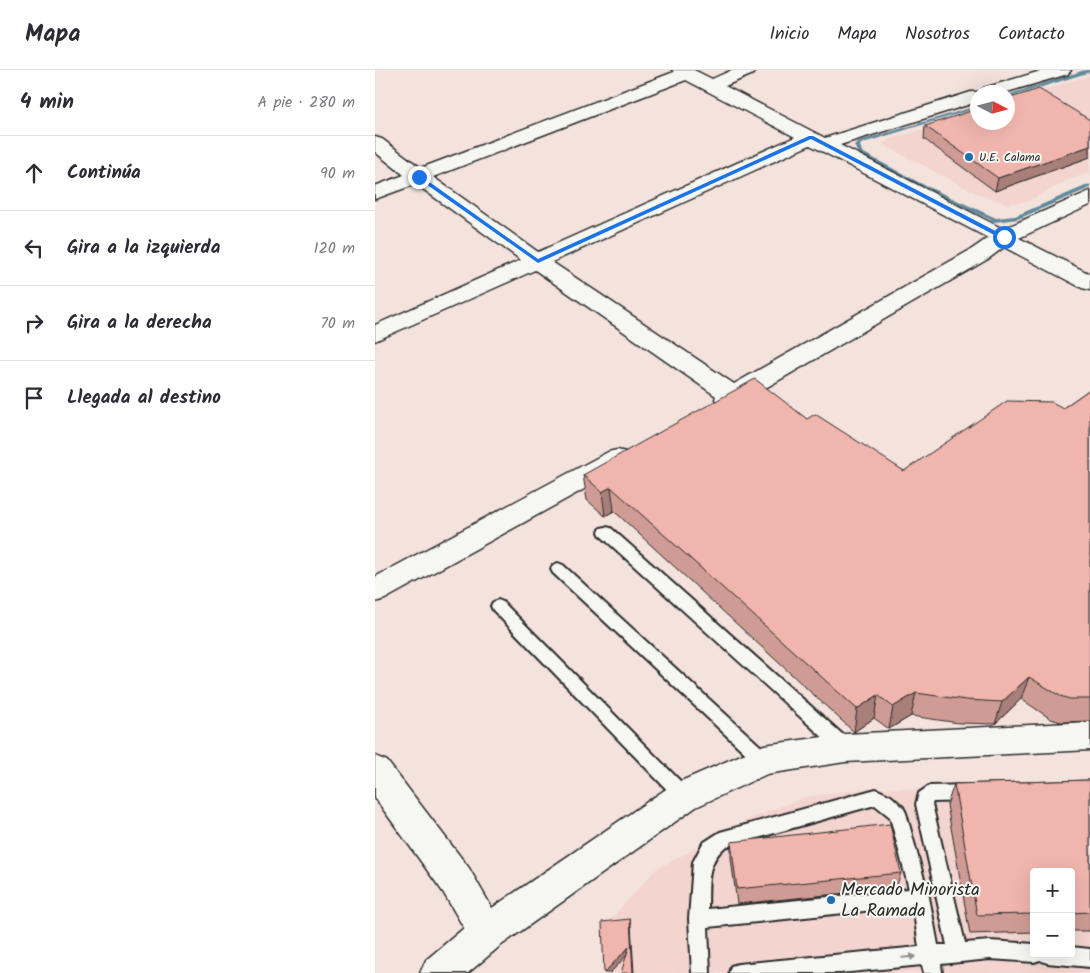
<!DOCTYPE html>
<html lang="es">
<head>
<meta charset="utf-8">
<style>
  :root { --surface:#fff; --page:#f7f7f7; --text:#2b2b33; --muted:#7c7c81; --line:#e1e1e2 }
  body { margin:0; font-family:Kalam,sans-serif; background:var(--page); color:var(--text) }
  .controls { position:absolute; right:15px; bottom:15px; display:grid; overflow:hidden; border-radius:5px; box-shadow:0 5px 20px #0002 }
  .controls button { width:45px; height:45px; display:grid; place-items:center; padding:0; border:0; border-bottom:1px solid var(--line); background:var(--surface); color:var(--text); font:25px sans-serif }
  .compass { position:absolute; left:595px; top:15px; width:45px; height:45px; border-radius:50%; background:var(--surface); box-shadow:0 5px 20px #0002; rotate:96deg }
  .stop { position:absolute; width:15px; height:15px; margin:-11px; border:4px solid #1a73e8; border-radius:50%; background:#fff }
  .stop.end { background:#1a73e8; border-color:#fff; box-shadow:0 1px 5px #0008 }
  .list { margin:0; padding:0; list-style:none }
  h2 { display:flex; justify-content:space-between; align-items:center; height:65px; margin:0; padding:0 20px; font-size:21px }
  h2 small { font-size:16px; font-weight:400; color:var(--muted) }
  .list li { display:grid; grid-template-columns:32px 1fr auto; gap:15px; align-items:center; box-sizing:border-box; height:75px; padding:0 20px; border-top:1px solid var(--line) }
  .list b { display:block; font-size:19px; white-space:nowrap }
  .list em { font-size:16px; font-style:normal; color:var(--muted) }
  .icon { flex:none; width:28px; height:28px; fill:none; stroke:currentColor; stroke-width:2; stroke-linecap:round; stroke-linejoin:round }
  .map { position:relative; flex:none; width:715px; height:903px; overflow:hidden }
  header { display:flex; align-items:center; gap:30px; box-sizing:border-box; height:70px; padding:0 25px; background:var(--surface); border-bottom:1px solid var(--line) }
  header strong { font-size:24px }
  nav { display:flex; gap:28px; margin-inline-start:auto; font-size:18px }
  main { display:flex }
  aside { flex:1; background:var(--surface) }
  .map>svg:first-child { display:block }
  .built { fill:#f3d4cf; fill-rule:evenodd }
  .lines { fill:none; stroke-linecap:round; stroke-linejoin:round }
  .stream { fill:#608a9b; fill-rule:evenodd }
  .service-casing { stroke:#2b2b2b; stroke-width:4 }
  .minor-casing { stroke:#2b2b2b; stroke-width:3 }
  .service { fill:#f6f6f2; fill-rule:evenodd }
  .minor { fill:#f6f6f2; fill-rule:evenodd }
  .wall { fill:#ce9c95; stroke:#2b2b2b }
  .shaded-wall { fill:#a87f79; stroke:#2b2b2b }
  .building { fill:#f0b5ad; stroke:#2b2b2b }
  .oneway { fill:#90908e }
  .route { fill:#1a73e8 }
  .poi-dot { fill:#1f6fb2; stroke:#f6f6f2; stroke-width:2 }
  .labels { text-anchor:middle; dominant-baseline:central; stroke-width:4; stroke-linejoin:round; paint-order:stroke }
  .far-poi-label { font-size:12px; fill:#2b2b2b; stroke:#f6f6f2; text-anchor:start }
  .near-poi-label { font-size:18px; fill:#2b2b2b; stroke:#f6f6f2; text-anchor:start }
</style>
</head>
<body>
<header>
<strong>Mapa</strong>
<nav><a>Inicio</a><a>Mapa</a><a>Nosotros</a><a>Contacto</a></nav>
</header>
<main>
<aside>
<h2>4 min<small>A pie · 280 m</small></h2>
<ul class="list">
<li><svg class="icon" aria-label="ahead" viewBox="0 0 24 24"><path d="M12 20V5M6 11l6-6 6 6"/></svg><div><b>Continúa</b></div><em>90 m</em></li>
<li><svg class="icon" aria-label="left" viewBox="0 0 24 24"><path d="M17 20v-9H6M10 6l-5 5 5 5"/></svg><div><b>Gira a la izquierda</b></div><em>120 m</em></li>
<li><svg class="icon" aria-label="right" viewBox="0 0 24 24"><path d="M7 20v-9h11M14 6l5 5-5 5"/></svg><div><b>Gira a la derecha</b></div><em>70 m</em></li>
<li><svg class="icon" aria-label="arrive" viewBox="0 0 24 24"><path d="M6 21V4h12l-3 4 3 4H6"/></svg><div><b>Llegada al destino</b></div></li>
</ul>
</aside>
<div class="map">
<svg width="715" height="903" viewBox="0 0 715 903">
  <rect width="100%" height="100%" fill="#f4e2dd"/>
  <filter id="ink" filterUnits="userSpaceOnUse"><feTurbulence type="fractalNoise" baseFrequency=".02" numOctaves="2"/><feDisplacementMap in="SourceGraphic" scale="10" xChannelSelector="R" yChannelSelector="G"/><feConvolveMatrix kernelMatrix="1 2 1 2 8 2 1 2 1" color-interpolation-filters="sRGB"/></filter>
  <g filter="url(#ink)">
    <path class="built" d="M715 5V103L695 109 654 131 633 134 603 124 507 74 515 69 602 42V52H632L633 32Z
      M715 709V903H229L228 858 280 800 370 751 430 727 496 718 537 719ZM659 802H696V884H659Z"/>
    <g class="lines">
      <path class="stream" d="M710 0H715V2L632 28V25Z
        M602 36V38L488 73 485 75 487 82 549 115 621 148 640 146 715 114V118L643 149 620 152 545 117 483 84 479 75 484 71Z"/>
      <g class="service-casing">
        <path id="service" d="M231 457 236 458 476 672 478 677 476 682 470 684 464 682 226 466 224 462 226 458Z
          M183 493 188 495 395 685 397 690 395 695 389 697 383 695 178 503 176 499 178 495Z
          M123 530 128 532 315 721 317 726 315 731 309 734 303 731 118 540 116 536 118 532Z
          M594 715 600 718 602 723 600 728 594 731 558 732 557 734 590 873 615 871 659 874V884H696V877L715 879V897L672 893 665 890 659 892 615 889 566 894 567 903H549L547 895 465 903H354L356 896 363 894 544 877 538 836 333 857 335 903H317L314 849 318 792 328 773 345 762 501 719 516 726 528 737 531 743 554 827 563 875H572L541 734 544 723 554 716ZM500 735 515 747 534 819 333 839C334 814 330 794 350 777Z"/>
      </g>
      <g class="minor-casing">
        <path id="minor" d="M297 0H319L337 9 357 0H381L378 4 350 16 450 68 596 22H606L609 18 669 0H696L693 4 632 22H602V32L465 75 628 159 715 121V135L644 168 715 204V220L707 218 629 177 613 189 361 335 352 337 343 335 340 329 341 326 160 200 0 271V255L146 190 41 114 0 129V116L29 105 0 82V67L7 69 46 98 299 2ZM311 10 420 67 163 182 58 107ZM435 75 613 168 597 179 359 314 177 192Z
          M242 380 251 382 255 389 251 396 10 529 0 532V507L233 382Z
          M715 652V680L470 692 392 704 321 737 125 876 93 903H45L51 890 89 858 68 822 0 728V686L12 691 94 798 117 838 297 715 389 675 470 664Z"/>
      </g>
      <use href="#service" class="service"/>
      <use href="#minor" class="minor"/>
    </g>
    <path class="wall" d="M715 50V87L620 121 549 69 550 56Z
      M715 319V651L686 652 676 649 646 629 620 654 584 653 536 646 514 659 499 648 479 662 239 441 230 446 212 430 208 405 432 349 529 401 688 338Z
      M715 710V861H696V802H659V862L595 864 572 735 579 714Z
      M356 772 526 803 521 818 362 834 356 788Z"/>
    <path class="shaded-wall" d="M715 76V87L620 121 623 108Z
      M236 417 239 441 230 446 227 422Z
      M654 607 646 629 620 654 627 632Z
      M541 623 536 646 514 659 518 637Z
      M503 625 499 648 479 662 482 639Z
      M255 849 256 854 259 903H258Z
      M254 877 255 882 235 903H229Z"/>
    <path class="building" d="M664 19 715 50V76L623 108 550 56 602 39V52H632V29Z
      M380 309 432 349 440 344 529 401 632 331 677 332 688 338 715 319V629H695L685 626 654 607 627 632 591 630 541 623 518 637 503 625 482 639 236 417 227 422 208 405Z
      M715 710V842L696 843V802H659V844L602 845 579 714Z
      M515 754 526 803 362 819 356 772Z
      M255 849 258 903H246L254 877 229 903 227 852Z"/>
    <defs><path id="oneway-solid" d="M-6-.8H1V-3.2L6.5 0L1 3.2V.8H-6Z" transform="scale(1.25)"/></defs>
    <use class="oneway" href="#oneway-solid" transform="translate(534 887) rotate(-5)"/>
  </g>
  <path class="route" d="M434 66H438L632 167 627 169 436 69 163 193 41 107 46 106 163 189Z"/>
  <g class="poi-dot">
    <circle cx="594" cy="87" r="5"/>
    <circle cx="456" cy="830" r="5"/>
  </g>
  <g class="labels">
    <g class="far-poi-label">
      <text x="604" y="87">U.E. Calama</text>
    </g>
    <g class="near-poi-label">
      <text x="466" y="820">Mercado Minorista<tspan x="466" dy="21">La Ramada</tspan></text>
    </g>
  </g>
</svg>
<div class="controls">
<button>+</button>
<button>−</button>
</div>
<svg class="compass" viewBox="-18 -18 36 36"><path d="M0-13l5 13h-10z" fill="#e53935"/><path d="M0 13l5-13h-10z" fill="#7c7c81"/></svg>
<div class="stop" style="left:629px;top:167px"></div>
<div class="stop end" style="left:44px;top:107px"></div>
</div>
</main>
</body>
</html>
